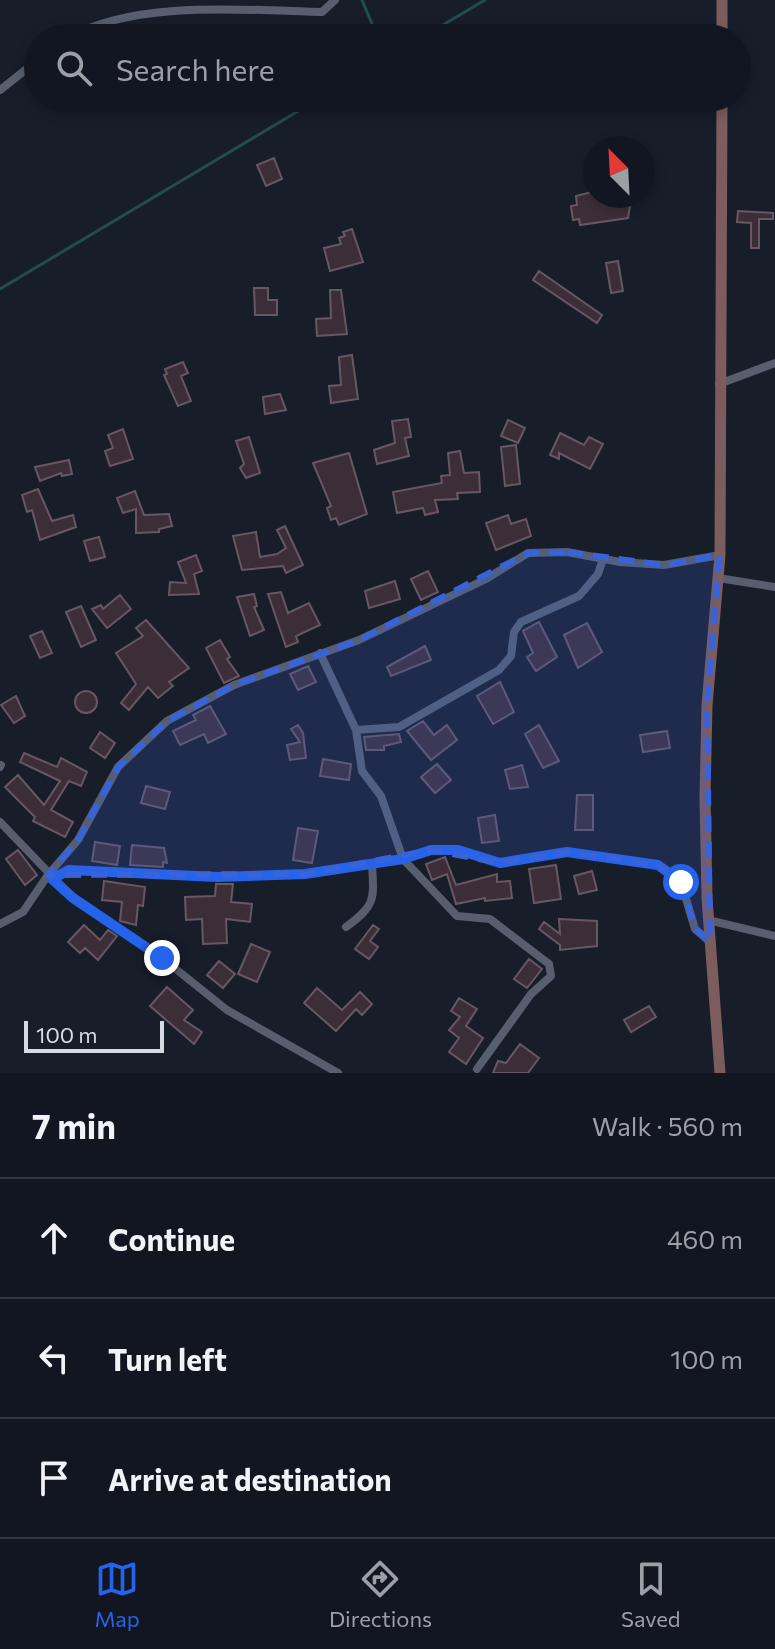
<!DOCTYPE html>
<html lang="en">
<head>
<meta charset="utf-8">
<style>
  :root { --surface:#121620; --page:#1f232d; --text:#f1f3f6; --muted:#9c9fa5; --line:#31353e; --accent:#2563eb }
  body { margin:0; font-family:Commissioner,sans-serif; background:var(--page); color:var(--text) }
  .compass { position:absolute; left:583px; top:136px; width:72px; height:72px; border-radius:50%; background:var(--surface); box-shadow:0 4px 12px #0003; rotate:336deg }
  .scale { position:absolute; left:24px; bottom:20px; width:140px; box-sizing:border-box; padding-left:8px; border:4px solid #d6dae3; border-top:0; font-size:22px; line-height:28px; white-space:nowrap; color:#d6dae3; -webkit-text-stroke:6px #181d2a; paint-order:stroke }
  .stop { position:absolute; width:24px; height:24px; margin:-18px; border:6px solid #2563eb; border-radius:50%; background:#fff }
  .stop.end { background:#2563eb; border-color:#fff; box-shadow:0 2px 8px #0008 }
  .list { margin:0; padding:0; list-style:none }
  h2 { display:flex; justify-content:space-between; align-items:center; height:104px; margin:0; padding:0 32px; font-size:34px }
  h2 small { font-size:26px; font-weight:400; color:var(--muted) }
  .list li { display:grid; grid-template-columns:52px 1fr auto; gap:24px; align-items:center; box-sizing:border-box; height:120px; padding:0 32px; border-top:2px solid var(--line) }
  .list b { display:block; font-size:30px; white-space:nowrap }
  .list em { font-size:26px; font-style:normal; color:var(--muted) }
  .icon { flex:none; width:44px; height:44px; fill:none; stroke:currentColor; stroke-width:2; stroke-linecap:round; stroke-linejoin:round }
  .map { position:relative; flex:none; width:775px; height:1073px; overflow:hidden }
  .search { position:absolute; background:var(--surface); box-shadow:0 4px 12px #0003; left:24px; right:24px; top:24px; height:88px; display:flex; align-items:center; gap:20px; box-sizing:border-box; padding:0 28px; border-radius:44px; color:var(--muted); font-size:30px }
  .sheet { height:464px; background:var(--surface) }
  nav { display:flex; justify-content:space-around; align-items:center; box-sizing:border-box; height:112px; border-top:2px solid var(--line); background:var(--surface); font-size:22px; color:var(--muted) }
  nav a { display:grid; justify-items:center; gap:4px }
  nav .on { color:var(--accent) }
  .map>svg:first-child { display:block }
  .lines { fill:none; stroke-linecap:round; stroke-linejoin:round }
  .stream { stroke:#244c4e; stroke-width:3 }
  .building { fill:#3c2e38; stroke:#675763; stroke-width:2 }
  .street { stroke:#575e6e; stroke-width:8 }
  .secondary { stroke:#7d5c5d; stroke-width:11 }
  .route { stroke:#2563eb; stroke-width:10 }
  .marked { fill:#3963da; fill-opacity:0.2; stroke:#3963da; stroke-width:6; stroke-dasharray:16 10; stroke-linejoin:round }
</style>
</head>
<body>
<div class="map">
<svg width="775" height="1073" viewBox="0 0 775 1073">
  <rect width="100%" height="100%" fill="#181d2a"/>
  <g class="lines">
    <path class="stream" d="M362 0 378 38
      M421 38 485 0
      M0 289 320 98"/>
  </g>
  <path class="building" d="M274 158 282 179 266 186 257 165Z
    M592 192 595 196 631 199 628 218 580 225 579 219 573 220 571 206 577 205 576 196Z
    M738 211 773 213V219H759V248H751V223L737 222Z
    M352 229 363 262 330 271 324 248 341 244 339 238 345 236 343 232Z
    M618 261 623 291 611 293 606 263Z
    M539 271 602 315 597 323 533 280Z
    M254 288H268V300H277V315H255Z
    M330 290H341L347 334 317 336 316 319 331 318Z
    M352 355 358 399 331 403 329 386 341 385 339 357Z
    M183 362 188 373 181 376 191 401 178 406 164 375 167 374 165 369Z
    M280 394 286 410 265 414 263 397Z
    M408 419 411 437 405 438 409 456 377 464 374 450 395 443 392 421Z
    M508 420 525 428 518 443 501 436Z
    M123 429 133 459 110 466 105 451 113 448 108 435Z
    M560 433 584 445 589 437 603 444 590 469 559 453V459L550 455Z
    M249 437 260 473 246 478 240 468 244 464 236 441Z
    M516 445 520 484 505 486 501 447Z
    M460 451 464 473 479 472 480 492 457 493 458 499 435 500 438 512 425 515 423 508 397 513 393 492 442 483 441 476 450 475 448 453Z
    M349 453 367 514 339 525 336 518 331 520 327 508 331 506 313 463Z
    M69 460 72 474 62 476 61 473 40 481 35 467Z
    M38 489 52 521 73 515 76 527 40 540 32 510 27 512 22 495Z
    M135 491 144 515 169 514 172 526 159 529V532L136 533V509L123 513 117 498Z
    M508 515 511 524 526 519 531 536 496 550 486 523Z
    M285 526 303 565 286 573 283 566 242 570 233 536 256 532 260 557 277 554 286 548 277 530Z
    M99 537 105 557 90 561 84 541Z
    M196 555 202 571 194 574 199 594 169 595 170 582 186 583 178 562Z
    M428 571 438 592 421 600 411 579Z
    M395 581 400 599 369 608 365 591Z
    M281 592 288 613 309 603 320 625 296 636 298 642 286 647 268 594Z
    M254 594 257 606 254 607 264 630 250 636 237 597Z
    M120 595 131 609 107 628 92 609 101 605 103 609Z
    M81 606 96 640 81 647 66 612Z
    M146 620 189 668 169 682 173 686 158 698 148 687 129 710 121 703 136 684 116 653 143 636 136 628Z
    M539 622 557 657 536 671 527 657 533 653 523 631Z
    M587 623 602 652 578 668 564 635Z
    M42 631 52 653 40 658 30 636Z
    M220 640 230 657 227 659 239 676 224 683 206 648Z
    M425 646 431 660 391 676 387 667Z
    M308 666 316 682 298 690 290 674Z
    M500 682 514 712 493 724 477 696Z
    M75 702a11 11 0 1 1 22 0a11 11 0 1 1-22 0Z
    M16 696 25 716 14 723 1 705Z
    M210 706 226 734 208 743 204 734 180 745 173 731 196 720 193 715Z
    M423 721 434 735 447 725 457 740 431 760 407 731Z
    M298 725 303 733 306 758 290 760 287 745 300 742 291 729Z
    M539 725 559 761 543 768 525 734Z
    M667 731 670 748 643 752 640 735Z
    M100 732 115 743 105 758 90 748Z
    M399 734 401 742 384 746V750H366L364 737Z
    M24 753 57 767 61 758 87 772 81 786 69 781 51 810 73 822 65 837 33 821 35 817 5 787 18 775 44 805 60 781 20 762Z
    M323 759 351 764 349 780 320 776Z
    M437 764 451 780 435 793 421 777Z
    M522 765 528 787 510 789 505 770Z
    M146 786 170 792 165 809 141 803Z
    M577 795H593V830H575Z
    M495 815 499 841 482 843 478 818Z
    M298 828 318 831 312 863 293 860Z
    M95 842 120 846 117 865 92 861Z
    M132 845 164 848 167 863 163 862V867L130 865Z
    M18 850 37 875 25 885 6 859Z
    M445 857 456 885 497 874V882L510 881 512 898 485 901V898L456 904 447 874 432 880 426 864Z
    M556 865 561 899 534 903 529 869Z
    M592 871 597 890 579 894 574 876Z
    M104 881 145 887 143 906 138 905 136 925 120 921 122 902 102 900Z
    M216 884H233L231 902 252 904 250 922 226 919 227 943 203 944 202 919 186 920 185 897 215 896Z
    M559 919 597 921V946L560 950V945L539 929 544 922 560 934Z
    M84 925 100 940 108 930 117 936 98 960 85 948 80 953 68 942Z
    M373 925 379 929 370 941 378 947 369 959 355 949Z
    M251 944 270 952 257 982 238 974Z
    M529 959 542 969 527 988 514 979Z
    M219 961 235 974 223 988 207 975Z
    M167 987 193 1010 184 1020 202 1032 194 1044 150 1006Z
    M317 988 342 1010 360 992 372 1004 362 1015 356 1009 336 1031 304 1003Z
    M459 998 477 1009 466 1026 483 1038 466 1064 449 1052 459 1038 449 1030 460 1017 451 1011Z
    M649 1006 656 1017 631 1032 624 1020Z
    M520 1044 539 1058 528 1073H493L498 1061 506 1063Z"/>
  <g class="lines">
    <path class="street" d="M69 38C133 0 246 10 322 12L335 0
      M0 90 38 60
      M719 384 775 363
      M718 578 775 587
      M320 653 356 730 362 771 381 796 403 859 457 916 490 919 549 964 551 976 531 994 477 1069
      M356 730 399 727 499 670 511 656 514 632 521 622 579 596 598 574 603 559
      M0 767 1 765
      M0 822 73 898 162 958 227 1010 338 1073
      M52 879 69 870 217 877 305 874 403 859 431 850H458L500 863 567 852 658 865 681 882 695 929 710 942
      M708 920 775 936
      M0 924 23 912 48 875 78 840 118 767 167 721 234 685 359 640 486 579 528 553 567 552 620 562 664 565 720 555
      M346 927C376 905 374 900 372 864"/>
    <path class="secondary" d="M722 0V38
      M720 1073 707 898 705 798 707 705 720 555 722 98"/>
  </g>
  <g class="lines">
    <path class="route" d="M162 958 73 898 52 879 69 870 217 877 305 874 403 859 431 850H458L500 863 567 852 658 865 681 882"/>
  </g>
  <path class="marked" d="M567 552 664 565 720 555 707 705 710 942 695 929 681 882 658 865 567 852 500 863 431 850 305 874 48 875 78 840 118 767 167 721 234 685 359 640 528 553Z"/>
</svg>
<svg class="compass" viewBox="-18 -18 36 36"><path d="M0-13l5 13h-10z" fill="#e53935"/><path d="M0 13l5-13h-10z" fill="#9c9fa5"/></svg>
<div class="scale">100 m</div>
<div class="stop" style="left:681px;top:882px"></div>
<div class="stop end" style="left:162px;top:958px"></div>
<div class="search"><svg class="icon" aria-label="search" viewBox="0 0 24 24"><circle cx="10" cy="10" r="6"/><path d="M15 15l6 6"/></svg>Search here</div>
</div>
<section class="sheet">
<h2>7 min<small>Walk · 560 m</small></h2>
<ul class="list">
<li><svg class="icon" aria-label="ahead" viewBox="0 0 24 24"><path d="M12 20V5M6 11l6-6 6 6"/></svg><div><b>Continue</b></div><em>460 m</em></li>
<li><svg class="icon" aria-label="left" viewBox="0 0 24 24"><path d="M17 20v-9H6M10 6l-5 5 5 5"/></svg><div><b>Turn left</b></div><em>100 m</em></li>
<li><svg class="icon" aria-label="arrive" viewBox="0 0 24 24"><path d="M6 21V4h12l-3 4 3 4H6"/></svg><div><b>Arrive at destination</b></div></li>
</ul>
</section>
<nav>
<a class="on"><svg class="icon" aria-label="map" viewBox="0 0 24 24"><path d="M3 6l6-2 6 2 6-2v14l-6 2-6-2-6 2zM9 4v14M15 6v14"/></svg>Map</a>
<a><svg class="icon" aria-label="directions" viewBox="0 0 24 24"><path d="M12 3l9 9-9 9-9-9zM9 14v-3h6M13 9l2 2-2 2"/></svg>Directions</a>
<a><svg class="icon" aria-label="saved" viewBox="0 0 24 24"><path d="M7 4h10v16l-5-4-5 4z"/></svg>Saved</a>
</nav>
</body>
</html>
